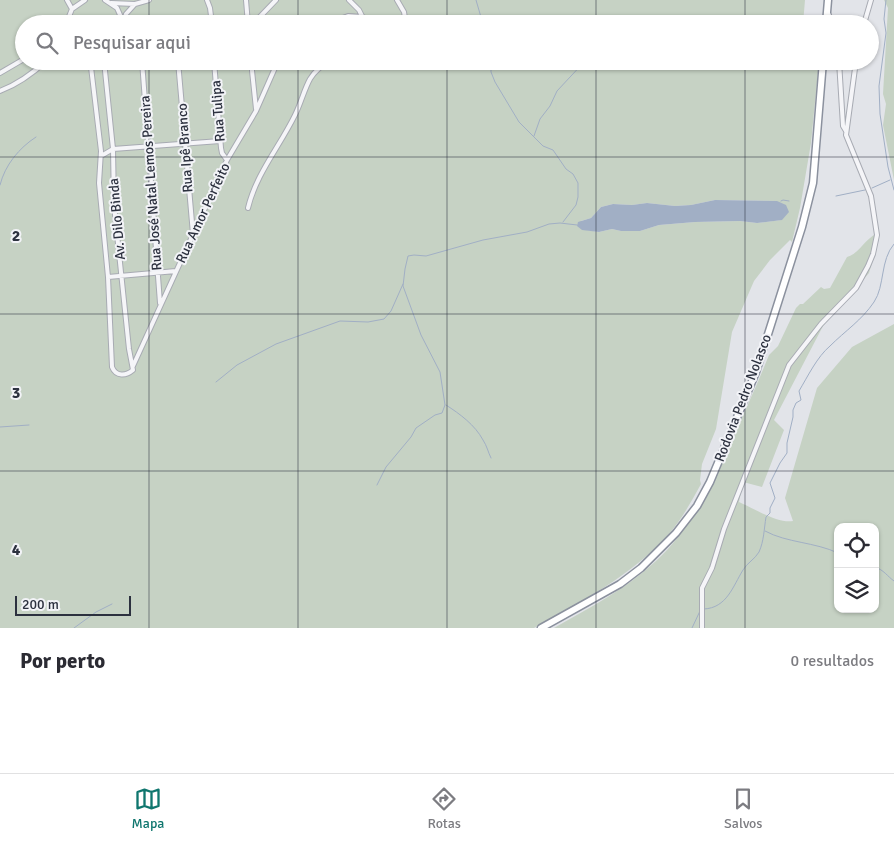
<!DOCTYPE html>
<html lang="pt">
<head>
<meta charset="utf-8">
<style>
  :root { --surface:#fff; --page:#f7f7f7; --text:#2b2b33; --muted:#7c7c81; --line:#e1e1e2; --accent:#0f766e }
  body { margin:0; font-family:Signika,sans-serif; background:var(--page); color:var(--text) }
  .controls { position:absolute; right:15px; bottom:15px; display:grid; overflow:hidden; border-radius:10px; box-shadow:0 1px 4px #0004 }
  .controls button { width:45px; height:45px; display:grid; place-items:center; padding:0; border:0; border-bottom:1px solid var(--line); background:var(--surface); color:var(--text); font:25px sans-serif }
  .scale { position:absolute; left:15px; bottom:12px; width:116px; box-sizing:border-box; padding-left:5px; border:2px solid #2c313f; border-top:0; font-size:14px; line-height:18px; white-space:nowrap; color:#2c313f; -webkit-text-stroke:4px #f2f3f7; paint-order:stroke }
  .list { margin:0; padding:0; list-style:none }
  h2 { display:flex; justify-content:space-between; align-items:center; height:65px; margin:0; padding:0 20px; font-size:21px }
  h2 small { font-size:16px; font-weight:400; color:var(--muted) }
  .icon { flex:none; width:28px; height:28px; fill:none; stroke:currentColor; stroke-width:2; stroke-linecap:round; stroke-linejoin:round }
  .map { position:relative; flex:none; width:894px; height:628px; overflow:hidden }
  .search { position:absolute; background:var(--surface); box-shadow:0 1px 4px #0004; left:15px; right:15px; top:15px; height:55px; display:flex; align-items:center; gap:12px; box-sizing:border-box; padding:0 18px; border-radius:28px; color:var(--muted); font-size:19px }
  .sheet { height:145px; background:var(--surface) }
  nav { display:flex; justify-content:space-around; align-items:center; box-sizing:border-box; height:70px; border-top:1px solid var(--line); background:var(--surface); font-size:14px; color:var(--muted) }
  nav a { display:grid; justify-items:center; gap:2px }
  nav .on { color:var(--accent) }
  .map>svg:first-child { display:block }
  .green { fill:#c6d2c4; fill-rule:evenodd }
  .water { fill:#a1afc5 }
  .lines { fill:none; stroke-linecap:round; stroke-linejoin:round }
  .stream { stroke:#a1afc5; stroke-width:1 }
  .minor-casing { stroke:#a8abb3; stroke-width:6 }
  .trunk-casing { stroke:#8b919e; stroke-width:9 }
  .minor { stroke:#f5f5f8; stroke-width:4 }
  .trunk { stroke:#fff; stroke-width:6 }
  .grid { fill:none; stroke:#2c313f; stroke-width:1; stroke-opacity:0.55 }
  .labels { text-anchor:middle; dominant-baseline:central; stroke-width:4; stroke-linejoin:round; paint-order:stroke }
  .street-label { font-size:14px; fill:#2c313f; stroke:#f2f3f7 }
  .grid-label { font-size:16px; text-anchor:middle; font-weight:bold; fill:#2c313f; stroke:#f2f3f7; stroke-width:4; stroke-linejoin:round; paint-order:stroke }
</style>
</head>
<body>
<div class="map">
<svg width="894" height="628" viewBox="0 0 894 628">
  <rect width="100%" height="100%" fill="#e2e4e9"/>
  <path class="green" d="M0 0H805L803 24H24V61H819L811 143 800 208 792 242 790 240 770 260 754 281 732 332 716 429 702 464 700 480 701 484C691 502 682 519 668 535 631 576 582 601 534 628H0ZM715 200 777 201 781 220 757 223 740 221 695 222 659 225 640 231H621L612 229 599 232 581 229V221L591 218 601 207 613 204 632 205 647 203 675 206 691 205Z
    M884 0H894V180L883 125 886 104 883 94 888 8Z
    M877 233 879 239 869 273 823 326 774 420 784 430 762 487 743 482 739 502C753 508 778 524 793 521L785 498 817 388 852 347 894 324V628H554C589 608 626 589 656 561 691 529 711 485 731 442 744 413 757 385 769 355L778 346 796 308 800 304H803L821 287 824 289 830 288 847 257C860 253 864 240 877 233ZM838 527H875V609H838Z"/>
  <path class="water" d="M715 200 777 201 786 205 789 212 782 220 757 223 740 221 695 222 659 225 640 231H621L612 229 599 232 582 230 577 226 578 222 591 218 601 207 613 204 632 205 647 203 675 206 691 205Z"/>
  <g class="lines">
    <path class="stream" d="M476 0 483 24
      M886 0 884 19 886 33 879 86 880 114 888 167 894 190
      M491 61V72L495 82 519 122 543 146 553 150 566 169 573 174 578 183V197L576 205 563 222
      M534 136 540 119 550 106 557 91 585 61
      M0 185C5 165 19 148 36 137
      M872 188 890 180
      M836 196 865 190
      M781 201 783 200 789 201
      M216 382 237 365 276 344 340 321 368 322 384 319 391 311 403 284
      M446 405C460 414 475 425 483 440 487 446 488 452 491 458
      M0 427 29 425
      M377 485 386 467 411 437 416 428 435 415 442 413 445 405 440 372 421 335 403 286 405 269 408 256 414 255 426 256 483 240 527 232 549 224 560 223 577 225
      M765 531C787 543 815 542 838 553
      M875 567C884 570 887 576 894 581
      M704 609C727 608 733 586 743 570 747 563 755 559 759 552 764 541 764 529 766 517L770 513V508L775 498 770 483 780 463 787 453V443L793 417V410L796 403 801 400 799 391C808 376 817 357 830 346 845 331 862 320 874 302 885 286 880 260 894 244
      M74 628 96 612 112 604
      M692 628 700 611"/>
    <g class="minor-casing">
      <path id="minor" d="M67 0 72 9
        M105 0 117 8 124 24
        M207 0 210 8 212 24
        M246 0 248 24
        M349 0 359 10 366 24
        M397 0 404 12 406 24
        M111 3 135 4 149 0
        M828 13 833 24
        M124 21 126 14 135 4
        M66 24 72 9 85 0
        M253 24 276 0
        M327 24 348 16 363 17
        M864 24 871 0
        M91 61V67L101 151 99 183 108 277 112 367C116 377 126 376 133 370L129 349 114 205 113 149 104 61
        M142 61 160 303
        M178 61 193 234
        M214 61 221 148 222 153 227 160
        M251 61 256 109
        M839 61 843 126 846 131
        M0 73 24 59
        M0 91C18 84 31 75 46 61
        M101 156 113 149 220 141
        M248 208C256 174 280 146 295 115 301 103 304 90 310 79 315 71 322 65 330 61
        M108 277 176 271
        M133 366 227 160 256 111 278 61
        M702 628V588L712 568 724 529 789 365 821 324 856 288 868 266 873 254 877 235 871 196 846 135 856 61"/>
    </g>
    <g class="trunk-casing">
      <path id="trunk" d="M826 24 828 0
        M541 628 620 584 641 568 676 533 697 506 710 482 756 372 802 227 813 183 823 61"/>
    </g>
    <use href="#minor" class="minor"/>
    <use href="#trunk" class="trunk"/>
  </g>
  <path class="grid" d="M149 0V24M298 0V24M447 0V24M596 0V24M745 0V24M149 61V628M298 61V628M447 61V628M596 61V628M745 61V628M0 157H894M0 314H894M0 471H894"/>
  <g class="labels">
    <g class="street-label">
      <text transform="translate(218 111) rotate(-94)">Rua Tulipa</text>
      <text transform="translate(185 148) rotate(-94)">Rua Ipê Branco</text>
      <text transform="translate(151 183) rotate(-94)">Rua José Natal Lemos Pereira</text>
      <text transform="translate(203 213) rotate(-65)">Rua Amor Perfeito</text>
      <text transform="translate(117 219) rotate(-95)">Av. Dilo Binda</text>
      <text transform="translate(743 398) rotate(-69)">Rodovia Pedro Nolasco</text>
    </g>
  </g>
  <g class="grid-label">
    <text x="16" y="241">2</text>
    <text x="16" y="398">3</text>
    <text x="16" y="555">4</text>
  </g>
</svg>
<div class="controls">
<button><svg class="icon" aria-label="locate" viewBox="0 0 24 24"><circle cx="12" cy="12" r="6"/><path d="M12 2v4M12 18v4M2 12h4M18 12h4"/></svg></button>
<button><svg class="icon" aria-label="layers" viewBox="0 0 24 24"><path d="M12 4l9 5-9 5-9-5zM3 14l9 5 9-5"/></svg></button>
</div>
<div class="scale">200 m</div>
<div class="search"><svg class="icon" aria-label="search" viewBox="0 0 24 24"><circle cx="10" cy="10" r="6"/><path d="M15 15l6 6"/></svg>Pesquisar aqui</div>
</div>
<section class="sheet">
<h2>Por perto<small>0 resultados</small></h2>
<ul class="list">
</ul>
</section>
<nav>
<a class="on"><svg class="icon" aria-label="map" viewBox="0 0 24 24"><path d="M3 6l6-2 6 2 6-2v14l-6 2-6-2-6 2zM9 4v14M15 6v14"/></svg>Mapa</a>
<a><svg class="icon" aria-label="directions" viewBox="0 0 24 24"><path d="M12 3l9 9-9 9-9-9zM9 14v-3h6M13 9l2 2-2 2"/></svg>Rotas</a>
<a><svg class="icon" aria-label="saved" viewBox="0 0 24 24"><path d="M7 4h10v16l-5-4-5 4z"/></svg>Salvos</a>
</nav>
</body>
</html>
